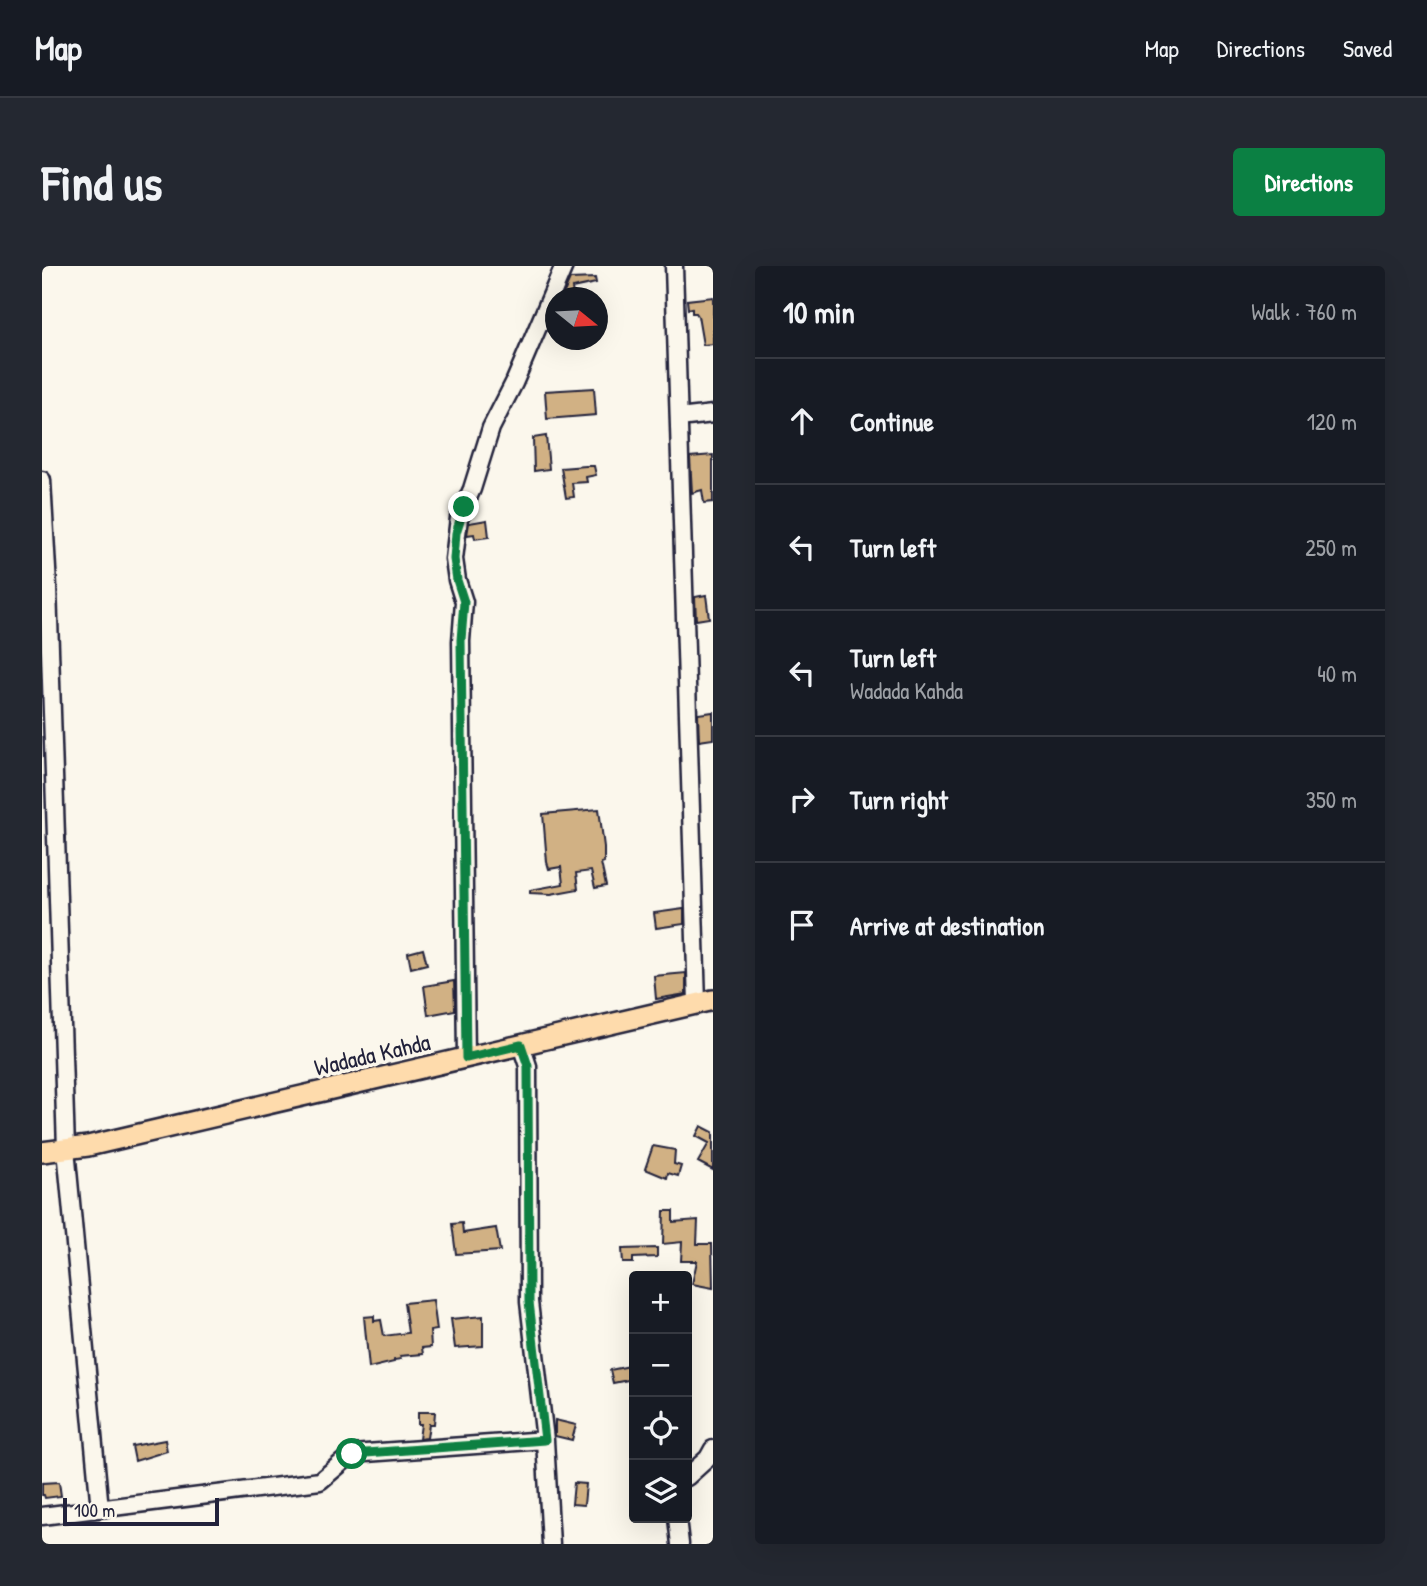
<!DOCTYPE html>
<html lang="en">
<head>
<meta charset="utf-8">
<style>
  :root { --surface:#171b24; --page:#242831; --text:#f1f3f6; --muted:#9ea1a6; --line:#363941; --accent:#0b8043 }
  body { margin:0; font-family:"Patrick Hand",sans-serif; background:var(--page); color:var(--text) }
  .controls { position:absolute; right:21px; bottom:21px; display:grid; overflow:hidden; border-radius:7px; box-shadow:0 7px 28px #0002 }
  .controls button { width:63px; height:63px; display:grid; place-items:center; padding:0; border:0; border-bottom:2px solid var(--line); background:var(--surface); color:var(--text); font:35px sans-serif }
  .compass { position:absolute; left:503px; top:21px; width:63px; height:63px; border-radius:50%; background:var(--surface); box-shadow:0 7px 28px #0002; rotate:108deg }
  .scale { position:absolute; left:21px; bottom:18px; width:156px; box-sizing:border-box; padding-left:7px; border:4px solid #22223b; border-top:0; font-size:19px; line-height:24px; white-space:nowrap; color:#22223b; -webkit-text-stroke:5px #fbf7ec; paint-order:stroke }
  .stop { position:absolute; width:21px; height:21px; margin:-16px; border:5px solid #0b8043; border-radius:50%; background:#fff }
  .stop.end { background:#0b8043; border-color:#fff; box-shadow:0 2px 7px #0008 }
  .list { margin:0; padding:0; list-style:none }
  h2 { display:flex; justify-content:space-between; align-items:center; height:91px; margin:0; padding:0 28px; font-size:30px }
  h2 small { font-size:23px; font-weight:400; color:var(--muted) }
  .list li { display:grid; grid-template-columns:46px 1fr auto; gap:21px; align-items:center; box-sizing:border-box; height:126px; padding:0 28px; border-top:2px solid var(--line) }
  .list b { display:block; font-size:26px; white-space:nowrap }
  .list p { margin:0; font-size:23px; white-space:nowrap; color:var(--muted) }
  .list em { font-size:23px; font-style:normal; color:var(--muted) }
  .icon { flex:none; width:38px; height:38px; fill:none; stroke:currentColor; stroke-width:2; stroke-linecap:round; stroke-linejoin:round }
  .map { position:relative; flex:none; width:671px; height:1278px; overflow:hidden; border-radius:7px }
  header { display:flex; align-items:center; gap:42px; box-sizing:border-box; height:98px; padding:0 35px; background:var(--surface); border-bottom:2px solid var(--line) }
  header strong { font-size:33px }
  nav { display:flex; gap:38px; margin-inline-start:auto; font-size:24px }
  .intro { display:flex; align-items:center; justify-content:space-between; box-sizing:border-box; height:168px; padding:0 42px }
  h1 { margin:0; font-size:49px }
  .button { padding:18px 32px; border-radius:7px; background:var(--accent); color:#fff; font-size:24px; font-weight:700 }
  main { display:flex; gap:42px; padding:0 42px }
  aside { flex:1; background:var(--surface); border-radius:7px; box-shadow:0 7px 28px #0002 }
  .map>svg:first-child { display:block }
  .building { fill:#d1b184; stroke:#22223b; stroke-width:2 }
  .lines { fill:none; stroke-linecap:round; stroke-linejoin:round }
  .minor-casing { stroke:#22223b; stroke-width:21 }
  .major-casing { stroke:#22223b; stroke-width:24 }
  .minor { stroke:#fbf7ec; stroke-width:16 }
  .major { stroke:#fedbac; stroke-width:19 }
  .route { stroke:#0b8043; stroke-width:9 }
  .labels { text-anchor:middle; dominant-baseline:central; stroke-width:7; stroke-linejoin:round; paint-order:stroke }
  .street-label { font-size:24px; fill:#22223b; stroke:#fbf7ec }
</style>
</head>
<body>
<header>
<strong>Map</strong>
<nav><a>Map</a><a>Directions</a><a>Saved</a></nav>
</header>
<div class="intro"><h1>Find us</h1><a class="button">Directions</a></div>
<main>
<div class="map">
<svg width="671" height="1278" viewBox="0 0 671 1278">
  <rect width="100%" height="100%" fill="#fbf7ec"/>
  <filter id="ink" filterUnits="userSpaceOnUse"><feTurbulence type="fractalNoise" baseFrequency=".0143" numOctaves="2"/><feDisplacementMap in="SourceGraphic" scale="14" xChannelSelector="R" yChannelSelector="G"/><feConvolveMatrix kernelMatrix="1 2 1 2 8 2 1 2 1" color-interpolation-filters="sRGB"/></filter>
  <g filter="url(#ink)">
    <path class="building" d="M553 12 554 17 530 22 531 28 521 29 528 13Z
      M671 31V78L661 79 656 50 654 47H650V42L646 43 645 34Z
      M552 122 554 149 505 153 503 125Z
      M504 170 507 203 492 205 491 172Z
      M671 189V236L662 237 660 224 650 227 648 191Z
      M544 200H552L554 209 544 211 545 216 530 217 532 231 524 232 519 202Z
      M445 254 447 271 433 273 432 268 425 269 427 257Z
      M664 329 667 352 654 354 653 331Z
      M671 446V473L657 475 656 448Z
      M557 543 562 581V596L559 597 564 620 553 622 549 605 534 607 536 623 509 628 488 627V624L521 618 519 601 507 603 505 596 501 548Z
      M642 643V658L614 662 612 647Z
      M381 683 385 698 369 702 366 687Z
      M644 707V728L614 733 612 710Z
      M412 715 413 744 386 749 382 720Z
      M659 860 671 866V904L656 896 667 877 654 870Z
      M611 880 633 884 632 898 639 900 636 910 626 907 625 912 603 903Z
      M622 945H631V956L656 954 655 978H670L671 1022 650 1018 655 995H639L640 976 621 978Z
      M420 957 421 967 454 962 458 985 414 988 410 958Z
      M615 982V991L591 992V997H581L580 983Z
      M391 1034 395 1064 388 1065 389 1081 380 1082 381 1088 358 1090 359 1093 352 1094V1096L327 1102 322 1051 332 1050V1055L339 1054 342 1070 366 1067 362 1037Z
      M441 1050V1080L413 1082 409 1053Z
      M588 1100 591 1113 571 1117 568 1104Z
      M376 1146H393L392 1158H387L385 1172 377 1173 379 1158H376Z
      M513 1154 534 1159 530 1174 513 1170Z
      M123 1174 125 1185 93 1195 90 1180Z
      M17 1216 19 1230 3 1232 2 1229H0V1217Z
      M532 1217 544 1218 542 1239 530 1238Z"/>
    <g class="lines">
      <g class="minor-casing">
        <path id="minor" d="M632 0 655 737
          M637 152 671 148
          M0 214 6 321 24 883 58 1243
          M479 779 486 800 487 1036 503 1174 509 1278
          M424 792 419 375 422 336 415 314 412 293 417 252 430 223 449 162 472 117 522 0
          M645 1211 666 1192 671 1183
          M0 1250 278 1215 310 1188 503 1174
          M635 1252 638 1278"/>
      </g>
      <g class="major-casing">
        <path id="major" d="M0 886 46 880 671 734"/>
      </g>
      <use href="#minor" class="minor"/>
      <use href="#major" class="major"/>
    </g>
  </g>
  <g class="lines" filter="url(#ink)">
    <path class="route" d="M310 1188 503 1174 487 1036 486 800 479 779 424 792 419 374 422 336 415 314 412 293 414 267 422 241"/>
  </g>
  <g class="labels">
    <g class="street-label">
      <text transform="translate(330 788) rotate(-13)">Wadada Kahda</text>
    </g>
  </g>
</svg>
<div class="controls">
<button>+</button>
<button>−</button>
<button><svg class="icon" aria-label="locate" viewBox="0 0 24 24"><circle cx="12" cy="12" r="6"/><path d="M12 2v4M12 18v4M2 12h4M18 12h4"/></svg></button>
<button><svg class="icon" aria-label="layers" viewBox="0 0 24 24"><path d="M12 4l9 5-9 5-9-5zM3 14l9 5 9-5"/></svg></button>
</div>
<svg class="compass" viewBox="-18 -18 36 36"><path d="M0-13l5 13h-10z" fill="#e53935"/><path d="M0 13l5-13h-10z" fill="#9ea1a6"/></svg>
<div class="scale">100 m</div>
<div class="stop" style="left:310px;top:1188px"></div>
<div class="stop end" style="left:422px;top:241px"></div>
</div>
<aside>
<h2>10 min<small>Walk · 760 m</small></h2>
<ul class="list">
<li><svg class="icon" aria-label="ahead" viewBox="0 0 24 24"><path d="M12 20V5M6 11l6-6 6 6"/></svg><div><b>Continue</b></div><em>120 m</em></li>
<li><svg class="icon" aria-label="left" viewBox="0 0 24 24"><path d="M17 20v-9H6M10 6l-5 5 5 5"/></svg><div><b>Turn left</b></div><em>250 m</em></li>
<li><svg class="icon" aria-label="left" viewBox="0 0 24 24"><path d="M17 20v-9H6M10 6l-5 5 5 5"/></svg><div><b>Turn left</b><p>Wadada Kahda</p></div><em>40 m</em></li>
<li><svg class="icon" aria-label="right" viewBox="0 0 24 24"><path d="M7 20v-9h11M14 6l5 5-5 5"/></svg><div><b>Turn right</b></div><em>350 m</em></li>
<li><svg class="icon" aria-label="arrive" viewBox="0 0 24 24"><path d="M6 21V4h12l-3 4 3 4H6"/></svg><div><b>Arrive at destination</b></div></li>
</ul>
</aside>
</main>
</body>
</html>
